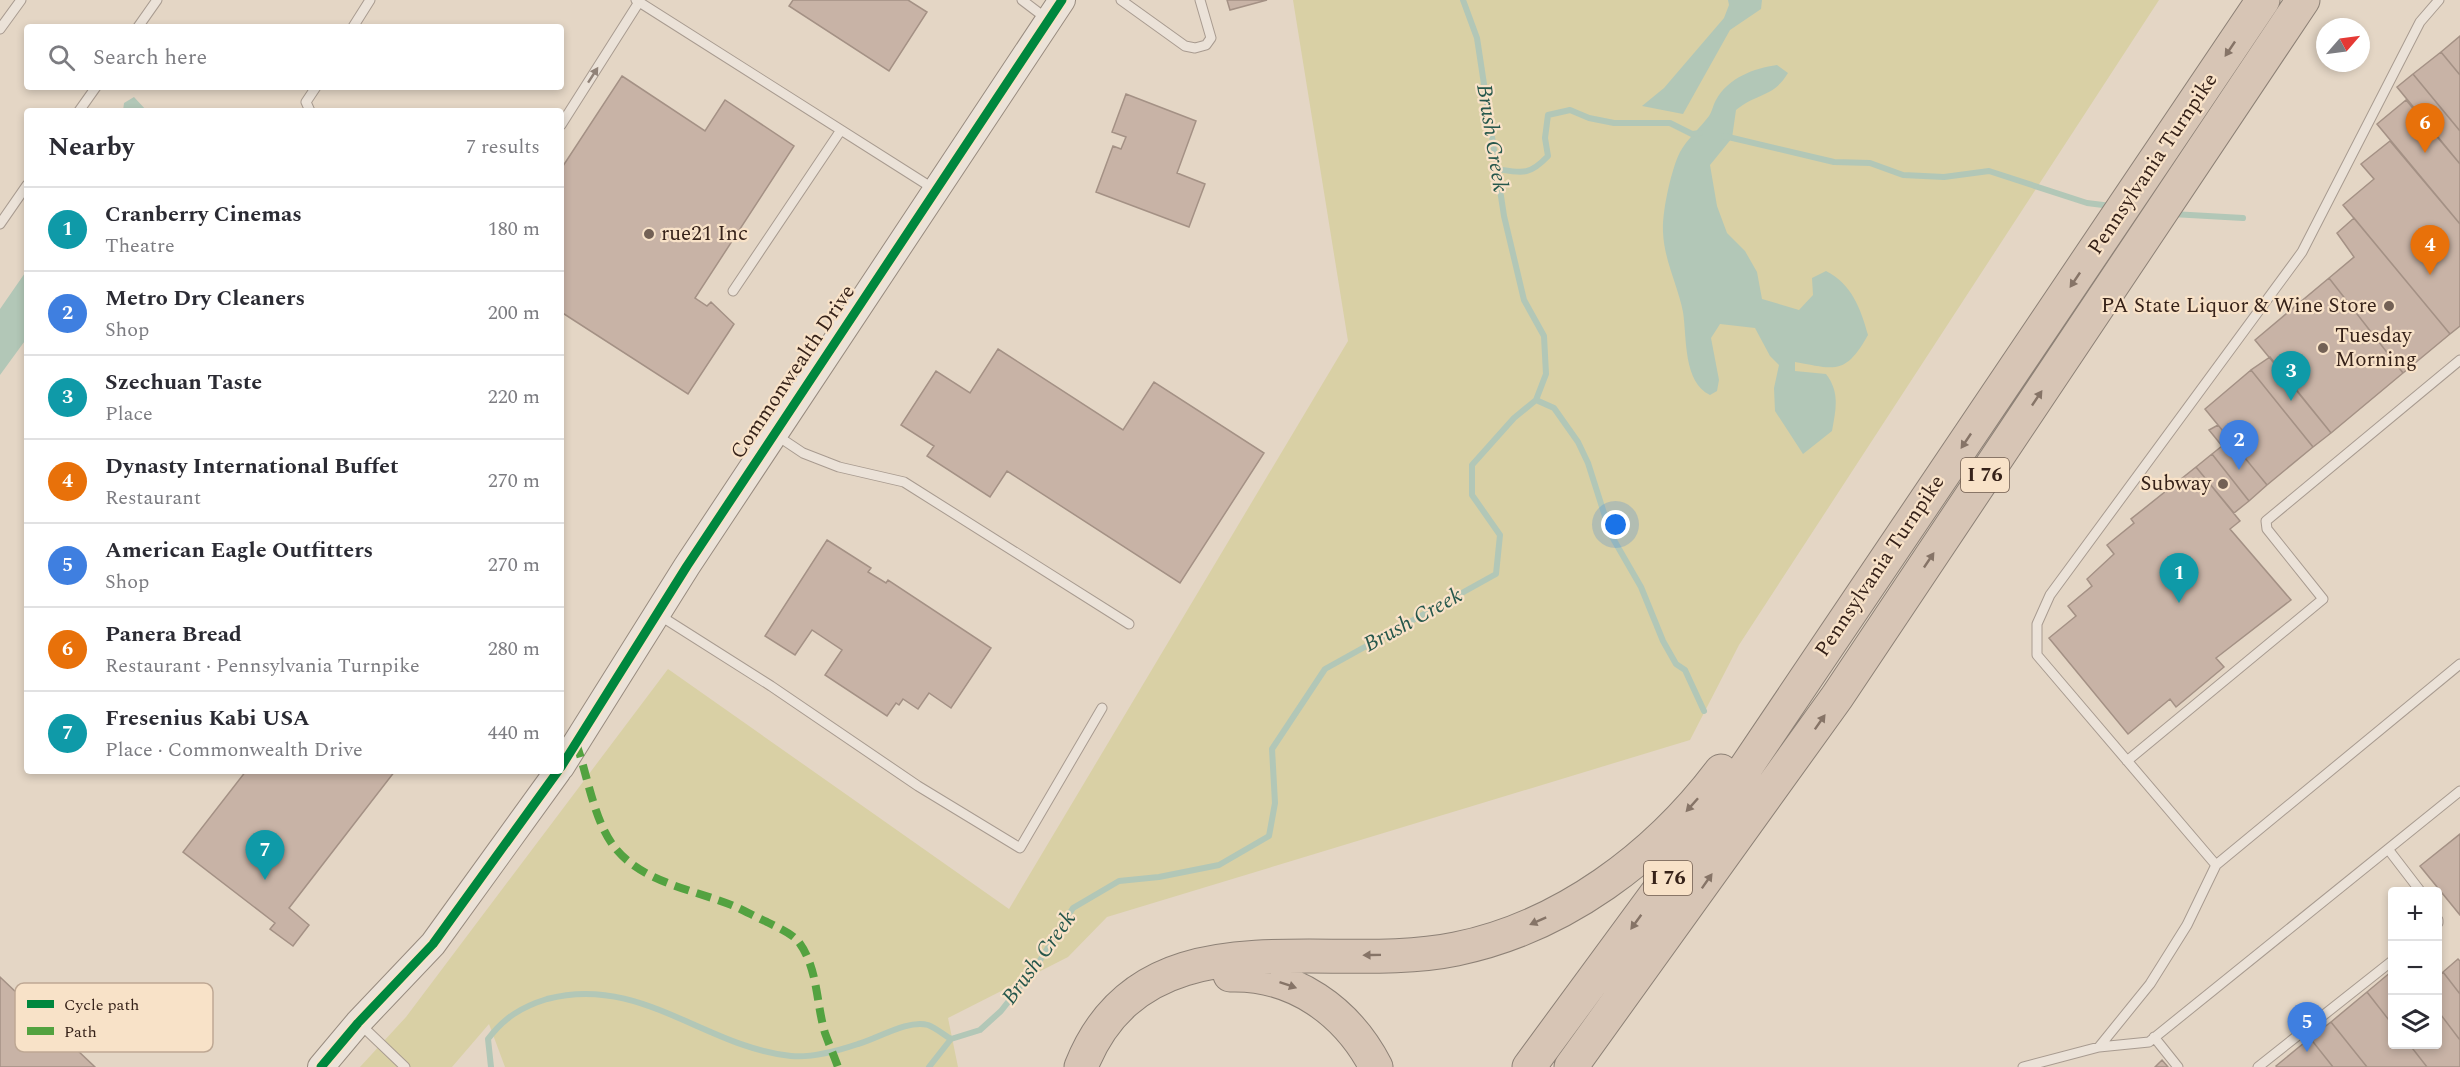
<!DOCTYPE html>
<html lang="en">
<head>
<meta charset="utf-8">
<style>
  :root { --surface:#fff; --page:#f2f2f3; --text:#2b2b33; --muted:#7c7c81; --line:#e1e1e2; --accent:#736155 }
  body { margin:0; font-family:Spectral,serif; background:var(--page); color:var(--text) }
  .controls { position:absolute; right:18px; bottom:18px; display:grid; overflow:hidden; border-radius:6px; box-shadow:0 3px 9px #0003 }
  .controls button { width:54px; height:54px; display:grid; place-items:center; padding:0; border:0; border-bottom:2px solid var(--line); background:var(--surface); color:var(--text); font:30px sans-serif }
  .compass { position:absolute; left:2316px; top:18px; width:54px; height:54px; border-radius:50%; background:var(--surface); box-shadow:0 3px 9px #0003; rotate:62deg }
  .you { position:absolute; left:1616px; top:525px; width:21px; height:21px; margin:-15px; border:4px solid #fff; border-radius:50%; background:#1a73e8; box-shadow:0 0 0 9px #1a73e833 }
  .badge { display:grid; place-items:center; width:39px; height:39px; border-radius:50%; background:var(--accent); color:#fff; font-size:20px; font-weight:700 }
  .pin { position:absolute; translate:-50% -50px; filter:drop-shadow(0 2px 3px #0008) }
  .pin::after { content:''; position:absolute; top:32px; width:21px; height:18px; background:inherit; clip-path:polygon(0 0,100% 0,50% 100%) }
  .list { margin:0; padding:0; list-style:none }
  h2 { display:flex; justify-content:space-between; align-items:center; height:78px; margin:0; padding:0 24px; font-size:26px }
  h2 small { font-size:20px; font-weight:400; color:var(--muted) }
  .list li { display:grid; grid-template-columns:39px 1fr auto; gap:18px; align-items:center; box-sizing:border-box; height:84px; padding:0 24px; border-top:2px solid var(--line) }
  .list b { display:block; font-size:22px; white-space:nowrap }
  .list p { margin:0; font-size:20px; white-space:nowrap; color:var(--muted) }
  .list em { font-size:20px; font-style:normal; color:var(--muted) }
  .icon { flex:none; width:33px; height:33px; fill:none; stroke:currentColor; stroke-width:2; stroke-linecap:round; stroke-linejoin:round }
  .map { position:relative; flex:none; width:2460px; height:1067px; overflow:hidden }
  .search { position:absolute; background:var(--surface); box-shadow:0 3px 9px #0003; left:24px; top:24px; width:540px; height:66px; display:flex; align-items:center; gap:15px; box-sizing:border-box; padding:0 21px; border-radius:6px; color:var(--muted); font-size:22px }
  .panel { position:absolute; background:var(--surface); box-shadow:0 3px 9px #0003; left:24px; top:108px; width:540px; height:666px; border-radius:6px }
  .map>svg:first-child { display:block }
  .green { fill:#d9d0a5 }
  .water { fill:#b2c7b7 }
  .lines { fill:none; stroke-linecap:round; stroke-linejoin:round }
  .stream { stroke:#b2c7b7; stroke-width:6 }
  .building { fill:#c8b3a6; stroke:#a49185; stroke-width:1.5 }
  .lane-casing { stroke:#a89b90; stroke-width:11 }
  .secondary-casing { stroke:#988b7f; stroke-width:28 }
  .highway-casing { stroke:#8d8176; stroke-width:35 }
  .lane { stroke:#ebe2d8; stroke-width:9 }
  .secondary { stroke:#ebe2d8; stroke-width:26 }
  .highway { stroke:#d7c5b5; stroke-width:33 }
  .quiet { stroke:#53a240; stroke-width:8; stroke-dasharray:15 8; stroke-linecap:butt }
  .cycleway-casing { stroke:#f8e2c8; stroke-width:13 }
  .cycleway { stroke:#00873e; stroke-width:9 }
  .oneway { fill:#867467 }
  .oneway2 { fill:#908278 }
  .poi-dot { fill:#736155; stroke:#f8e2c8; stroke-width:2 }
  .labels { text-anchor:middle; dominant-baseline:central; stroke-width:4.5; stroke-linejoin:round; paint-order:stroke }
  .shield { fill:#f8e2c8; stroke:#705c4e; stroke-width:1.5 }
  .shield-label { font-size:20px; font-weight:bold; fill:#362219 }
  .street-label { font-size:21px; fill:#362219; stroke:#f8e2c8 }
  .poi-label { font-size:21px; fill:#362219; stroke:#f8e2c8; text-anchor:start }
  .water-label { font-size:22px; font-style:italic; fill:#26574c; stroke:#f8e2c8 }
  .key { fill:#f8e2c8; stroke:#bea894; stroke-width:1.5 }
  .key-label { font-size:16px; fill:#362219 }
</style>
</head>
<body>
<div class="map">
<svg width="2460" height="1067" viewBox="0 0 2460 1067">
  <rect width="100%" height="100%" fill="#e4d6c5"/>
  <path class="green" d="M1293 0H2159L1739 645 1690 740 1107 917 1068 957 948 1018 958 1067H505L489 1024 452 1067H360L406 1017 668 669 1009 909 1348 341Z"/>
  <path class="water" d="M1728 0H1762L1761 9 1730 30 1683 114 1642 106 1664 88 1724 18 1729 5Z
    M1777 65 1788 73C1773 98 1758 92 1736 110L1732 138 1710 165 1717 206 1727 233 1745 251 1757 272 1762 299 1799 310 1813 295 1812 278 1826 271C1851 283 1861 309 1868 335 1845 376 1835 369 1795 362V371L1826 374C1840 392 1836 409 1832 431L1803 454 1775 411 1774 388 1779 365 1770 356 1755 328 1720 324 1711 338 1719 380 1717 391 1710 395C1683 382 1687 338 1683 312 1678 286 1664 260 1663 232 1662 212 1671 170 1680 152 1688 138 1699 129 1709 116 1712 112 1713 105 1716 100 1728 78 1754 68 1777 65Z
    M134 97 147 111H123L124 103Z
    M27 270V338L0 375V309Z"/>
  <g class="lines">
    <path class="stream" d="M1724 136 1834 162 1870 163 1903 175 1944 177 1989 171 2087 203 2111 206
      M1497 169C1522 173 1529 176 1548 156L1545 138 1548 115 1570 110 1589 118 1614 123H1670L1692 134 1700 133
      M2172 214 2243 218
      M1536 400 1554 408 1578 442 1588 463 1611 535 1641 587 1663 641 1676 664 1685 670 1704 711
      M491 1067 488 1039C504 1018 521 1007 547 999 640 974 704 1047 791 1056 813 1058 837 1051 858 1044 877 1039 908 1019 928 1025 936 1028 944 1035 951 1039
      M929 1067 951 1039 980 1030 1001 1011 1037 965 1073 908 1119 881 1159 877 1219 865 1269 836 1275 803 1272 749 1325 669 1496 574 1500 535 1472 495V465L1514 418 1536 400 1546 374 1544 336 1524 300 1504 216 1477 38 1463 0"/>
  </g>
  <path class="building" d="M793 0H908L927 12 889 71 789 6Z
    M1227 0H1267L1230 10Z
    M2460 36V75L2441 52Z
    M2441 52 2460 75V131L2413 74Z
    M2413 74 2460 131V164L2397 87Z
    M622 76 705 131 725 100 794 146 695 298 707 306 711 302 734 324 688 394 561 312V169Z
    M1126 94 1196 121 1177 173 1205 184 1189 227 1096 192 1113 146 1121 149 1126 137 1112 132Z
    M2406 100 2460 164V224L2377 124Z
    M2390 141 2460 224V326L2450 334 2343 205 2374 179 2361 164Z
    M2354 218 2450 334 2403 373 2329 278 2354 257 2337 233Z
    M2329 278 2403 373 2331 433 2255 340Z
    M998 349 1123 430 1154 382 1264 453 1180 583 1007 471 990 497 927 456 934 446 901 425 936 371 970 393Z
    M2270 357 2331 433 2313 447 2251 370Z
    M2251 370 2313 447 2267 485 2205 409Z
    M2218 425 2267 485 2249 501 2212 454 2222 446 2209 430Z
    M2212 454 2249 501 2234 513 2196 467Z
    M2196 467 2240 521 2230 529 2291 600 2216 658 2224 667 2176 707 2170 699 2128 734 2049 638 2076 616 2068 606 2092 586 2087 579 2114 554 2107 545 2134 523 2131 519Z
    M827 540 871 568 868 572 886 583 888 580 991 648 951 708 929 693 918 709 903 699 899 705 896 703 887 716 825 675 842 650 812 630 795 655 765 636Z
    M246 771H395L289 908 309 925 293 946 270 929 275 923 183 852Z
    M2460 834V915L2420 866Z
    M2458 959 2460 961V994L2443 972Z
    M2392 971V1024L2367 992Z
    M2443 972 2460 994V1040L2438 1011V976Z
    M0 977 95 1067H0Z
    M2367 992 2392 1024V1044H2409L2427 1067H2367L2331 1022Z
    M2438 1011 2460 1040V1067H2427L2409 1044H2438Z
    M2331 1022 2367 1067H2333L2310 1038Z
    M2310 1038 2333 1067H2277L2276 1066Z
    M2162 1060 2168 1067H2155Z"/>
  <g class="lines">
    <g class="lane-casing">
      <path id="lane" d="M636 0 934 189
        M1022 0 1047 19
        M1121 0 1185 46 1195 48 1206 45 1211 38 1200 0
        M138 27 157 0
        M353 27 370 0
        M0 29 21 0
        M79 111 96 87
        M310 111 306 102 316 87
        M561 125 639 2
        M0 224 27 185
        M733 291 841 130
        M776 435 803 453 839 467 904 482 1129 624
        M659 615 771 686 918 786 1020 848 1102 708
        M2127 761 2323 599 2267 529 2266 521 2460 360
        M2388 849 2421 892
        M2216 865 2037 655V624L2050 595 2302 252 2420 22 2439 0
        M2438 920V923
        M360 1024 405 1067
        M2154 1037 2178 1067
        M2099 1047 2150 984 2187 925 2216 865 2460 664
        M2023 1067 2099 1047 2149 1042 2460 791
        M2258 1067 2392 961"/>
    </g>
    <g class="secondary-casing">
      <path id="secondary" d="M561 767 687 566 1062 0
        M321 1067 358 1023 433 944 558 771"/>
    </g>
    <g class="highway-casing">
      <path id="highway" d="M1230 975C1294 973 1347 1011 1376 1067
        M1081 1067C1144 907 1327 976 1456 949 1563 927 1656 857 1721 771
        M1529 1067 1709 822 2263 0
        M1571 1067 1837 697 2303 0"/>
    </g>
    <use href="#lane" class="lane"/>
    <use href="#secondary" class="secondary"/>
    <use href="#highway" class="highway"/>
    <path class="quiet" d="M576 743C588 776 594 823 616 849 644 883 695 890 734 906 745 911 756 917 767 922 777 927 791 933 798 941 818 967 816 1003 825 1033 829 1044 834 1056 838 1067"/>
    <g class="cycleway-casing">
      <path id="cycleway" d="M561 767 687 566 1062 0
        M321 1067 358 1023 433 944 558 771"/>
    </g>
    <use href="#cycleway" class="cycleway"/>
  </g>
  <defs><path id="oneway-solid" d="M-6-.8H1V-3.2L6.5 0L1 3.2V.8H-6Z" transform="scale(1.5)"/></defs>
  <g class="oneway">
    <use href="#oneway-solid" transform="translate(2230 49) rotate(124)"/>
    <use href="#oneway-solid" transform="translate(2075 280) rotate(124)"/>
    <use href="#oneway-solid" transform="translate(2037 398) rotate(-56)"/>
    <use href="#oneway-solid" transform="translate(1966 441) rotate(124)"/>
    <use href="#oneway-solid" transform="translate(1929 560) rotate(-56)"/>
    <use href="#oneway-solid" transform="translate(1820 722) rotate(-55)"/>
    <use href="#oneway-solid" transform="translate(1692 805) rotate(132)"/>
    <use href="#oneway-solid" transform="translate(1707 881) rotate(-55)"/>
    <use href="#oneway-solid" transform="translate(1538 921) rotate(156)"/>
    <use href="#oneway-solid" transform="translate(1636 922) rotate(126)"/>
    <use href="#oneway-solid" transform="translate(1372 955) rotate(179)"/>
    <use href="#oneway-solid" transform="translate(1288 985) rotate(19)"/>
  </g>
  <use class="oneway2" href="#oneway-solid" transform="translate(593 75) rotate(-57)"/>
  <g class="poi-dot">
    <circle cx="649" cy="234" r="6"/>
    <circle cx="2389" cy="306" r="6"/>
    <circle cx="2323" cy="348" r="6"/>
    <circle cx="2223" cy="484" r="6"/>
  </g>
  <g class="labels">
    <g class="shield">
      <rect x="1961" y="458" width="48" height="34" rx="4.5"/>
      <rect x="1644" y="861" width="48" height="34" rx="4.5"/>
    </g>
    <g class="shield-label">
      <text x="1985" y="475">I 76</text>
      <text x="1668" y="878">I 76</text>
    </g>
    <g class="street-label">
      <text transform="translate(2153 164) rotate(-56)">Pennsylvania Turnpike</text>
      <text transform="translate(793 372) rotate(-56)">Commonwealth Drive</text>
      <text transform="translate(1880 566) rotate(-56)">Pennsylvania Turnpike</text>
    </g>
    <g class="poi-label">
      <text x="661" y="234">rue21 Inc</text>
      <text x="2377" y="306" text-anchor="end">PA State Liquor &amp; Wine Store</text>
      <text x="2335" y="336">Tuesday<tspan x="2335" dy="24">Morning</tspan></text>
      <text x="2211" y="484" text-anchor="end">Subway</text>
    </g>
    <g class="water-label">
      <text transform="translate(1492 138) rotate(81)">Brush Creek</text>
      <text transform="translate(1413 620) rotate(-29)">Brush Creek</text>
      <text transform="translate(1039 958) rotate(-54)">Brush Creek</text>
    </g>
  </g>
  <rect x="15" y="983" width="198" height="69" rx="9" class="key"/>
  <rect x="27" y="1000" width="27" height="8" fill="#00873e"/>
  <rect x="27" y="1027" width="27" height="8" fill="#53a240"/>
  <g class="key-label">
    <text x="64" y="1010">Cycle path</text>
    <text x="64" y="1037">Path</text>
  </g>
</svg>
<div class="controls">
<button>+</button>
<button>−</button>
<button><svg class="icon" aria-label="layers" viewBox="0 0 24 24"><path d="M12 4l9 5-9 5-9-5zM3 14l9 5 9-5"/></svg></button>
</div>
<svg class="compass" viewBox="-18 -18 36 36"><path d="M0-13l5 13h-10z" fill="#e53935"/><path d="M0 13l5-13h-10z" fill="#7c7c81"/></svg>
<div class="you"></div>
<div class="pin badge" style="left:2179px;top:603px;background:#0f9aa8">1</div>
<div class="pin badge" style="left:2239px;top:470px;background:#3f7fe0">2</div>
<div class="pin badge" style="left:2291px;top:401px;background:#0f9aa8">3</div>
<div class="pin badge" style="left:2430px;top:275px;background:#e8710a">4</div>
<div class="pin badge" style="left:2307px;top:1052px;background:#3f7fe0">5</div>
<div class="pin badge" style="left:2425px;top:153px;background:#e8710a">6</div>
<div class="pin badge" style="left:265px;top:880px;background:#0f9aa8">7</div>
<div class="search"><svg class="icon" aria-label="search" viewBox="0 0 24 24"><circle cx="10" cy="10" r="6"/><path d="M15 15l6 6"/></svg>Search here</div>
<section class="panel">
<h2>Nearby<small>7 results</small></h2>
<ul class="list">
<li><span class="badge" style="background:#0f9aa8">1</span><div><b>Cranberry Cinemas</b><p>Theatre</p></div><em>180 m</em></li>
<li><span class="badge" style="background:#3f7fe0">2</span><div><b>Metro Dry Cleaners</b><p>Shop</p></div><em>200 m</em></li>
<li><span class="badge" style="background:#0f9aa8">3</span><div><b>Szechuan Taste</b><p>Place</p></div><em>220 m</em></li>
<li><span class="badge" style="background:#e8710a">4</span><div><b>Dynasty International Buffet</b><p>Restaurant</p></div><em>270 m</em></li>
<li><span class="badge" style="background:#3f7fe0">5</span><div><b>American Eagle Outfitters</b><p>Shop</p></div><em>270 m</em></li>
<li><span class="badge" style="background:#e8710a">6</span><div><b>Panera Bread</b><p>Restaurant · Pennsylvania Turnpike</p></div><em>280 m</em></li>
<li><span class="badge" style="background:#0f9aa8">7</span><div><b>Fresenius Kabi USA</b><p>Place · Commonwealth Drive</p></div><em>440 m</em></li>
</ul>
</section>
</div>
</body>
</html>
